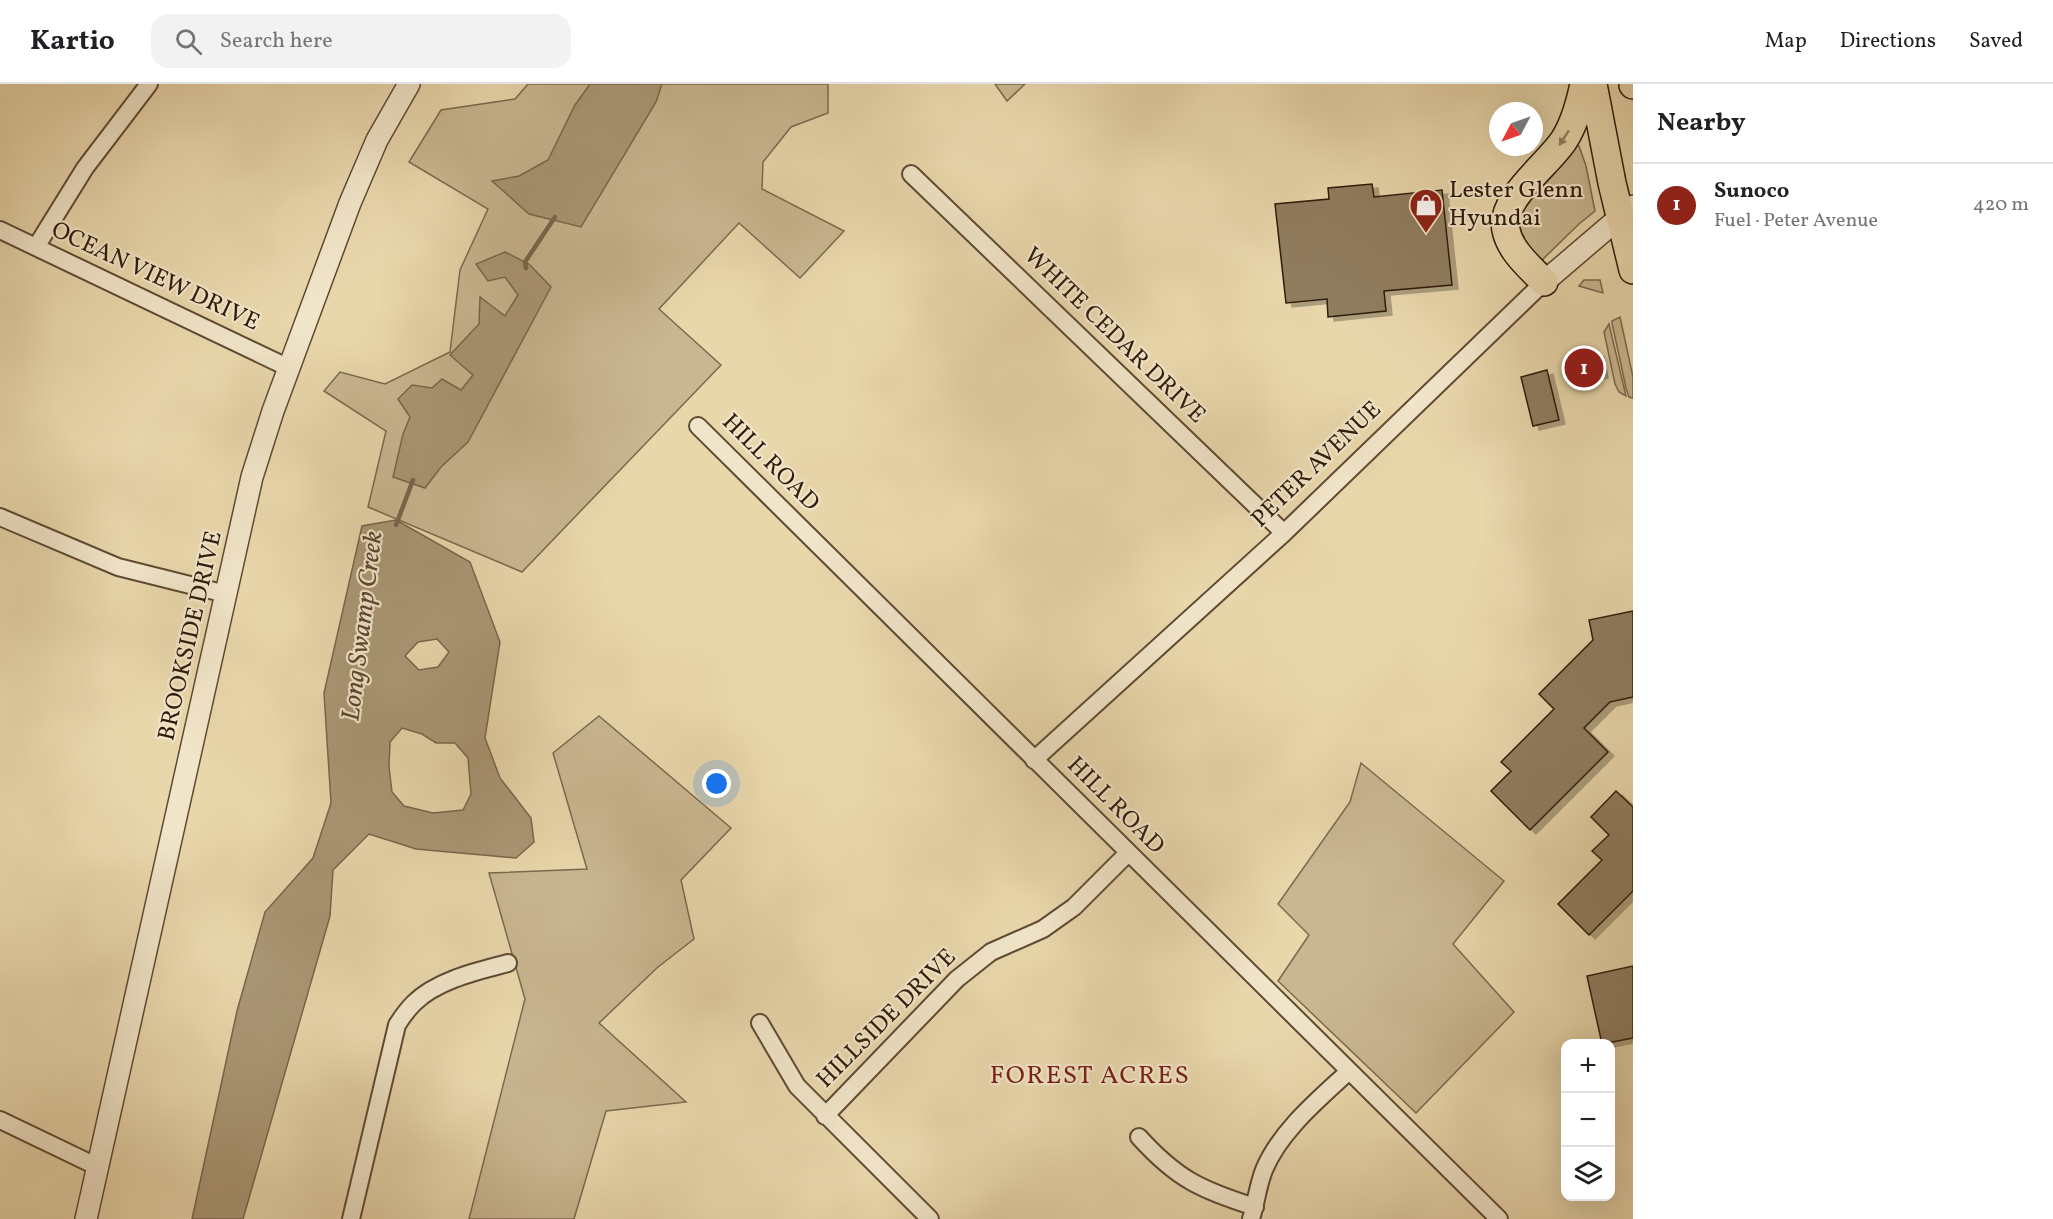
<!DOCTYPE html>
<html lang="en">
<head>
<meta charset="utf-8">
<style>
  :root { --surface:#fff; --page:#f2f2f2; --text:#202124; --muted:#757577; --line:#e0e0e0; --accent:#8f2418 }
  body { margin:0; font-family:Vollkorn,serif; background:var(--page); color:var(--text) }
  .controls { position:absolute; right:18px; bottom:18px; display:grid; overflow:hidden; border-radius:12px; box-shadow:0 6px 24px #0002 }
  .controls button { width:54px; height:54px; display:grid; place-items:center; padding:0; border:0; border-bottom:2px solid var(--line); background:var(--surface); color:var(--text); font:30px sans-serif }
  .compass { position:absolute; left:1489px; top:18px; width:54px; height:54px; border-radius:50%; background:var(--surface); box-shadow:0 6px 24px #0002; rotate:229deg }
  .you { position:absolute; left:717px; top:700px; width:21px; height:21px; margin:-15px; border:4px solid #fff; border-radius:50%; background:#1a73e8; box-shadow:0 0 0 9px #1a73e833 }
  .badge { display:grid; place-items:center; width:39px; height:39px; border-radius:50%; background:var(--accent); color:#fff; font-size:20px; font-weight:700 }
  .pin { position:absolute; translate:-50% -50%; border:3px solid #fff; box-shadow:0 2px 6px #0006 }
  .list { margin:0; padding:0; list-style:none }
  h2 { display:flex; justify-content:space-between; align-items:center; height:78px; margin:0; padding:0 24px; font-size:26px }
  h2 small { font-size:20px; font-weight:400; color:var(--muted) }
  .list li { display:grid; grid-template-columns:39px 1fr auto; gap:18px; align-items:center; box-sizing:border-box; height:84px; padding:0 24px; border-top:2px solid var(--line) }
  .list b { display:block; font-size:22px; white-space:nowrap }
  .list p { margin:0; font-size:20px; white-space:nowrap; color:var(--muted) }
  .list em { font-size:20px; font-style:normal; color:var(--muted) }
  .icon { flex:none; width:33px; height:33px; fill:none; stroke:currentColor; stroke-width:2; stroke-linecap:round; stroke-linejoin:round }
  .map { position:relative; flex:none; width:1633px; height:1135px; overflow:hidden }
  header { display:flex; align-items:center; gap:36px; box-sizing:border-box; height:84px; padding:0 30px; background:var(--surface); border-bottom:2px solid var(--line) }
  header strong { font-size:28px }
  nav { display:flex; gap:33px; margin-inline-start:auto; font-size:21px }
  .search { width:420px; height:54px; background:var(--page); display:flex; align-items:center; gap:15px; box-sizing:border-box; padding:0 21px; border-radius:18px; color:var(--muted); font-size:22px }
  main { display:flex }
  aside { flex:1; background:var(--surface) }
  .map>svg:first-child { display:block }
  .green { fill:#c9b791; stroke:#7c694e; stroke-width:1.5 }
  .water { fill:#aa9775; stroke:#79654b; stroke-width:1.5; fill-rule:evenodd }
  .lines { fill:none; stroke-linecap:round; stroke-linejoin:round }
  .stream { stroke:#79654b; stroke-width:4.5 }
  .building { fill:#907d5f; stroke:#2f1b0b; stroke-width:1.5; filter:url(#shadow) }
  .minor-casing { stroke:#5e4a33; stroke-width:20 }
  .tertiary-casing { stroke:#5e4a33; stroke-width:24 }
  .trunk-casing { stroke:#2f1b0b; stroke-width:30 }
  .minor { stroke:#f1e5c9; stroke-width:16 }
  .tertiary { stroke:#f1e5c9; stroke-width:21 }
  .trunk { stroke:#e9d7ac; stroke-width:27 }
  .oneway { fill:#958264 }
  .labels { text-anchor:middle; dominant-baseline:central; stroke-width:4.5; stroke-linejoin:round; paint-order:stroke }
  .poi-label { font-size:24px; fill:#2f1b0b; stroke:#f1e5c9; text-anchor:start }
  .street-label { font-size:24px; fill:#2f1b0b; stroke:#f1e5c9 }
  .water-label { font-size:26px; font-style:italic; fill:#5a4630; stroke:#f1e5c9 }
  .neighbourhood-label { font-size:26px; letter-spacing:1.5px; fill:#7a1f14; stroke:#f1e5c9 }
</style>
</head>
<body>
<header>
<strong>Kartio</strong>
<div class="search"><svg class="icon" aria-label="search" viewBox="0 0 24 24"><circle cx="10" cy="10" r="6"/><path d="M15 15l6 6"/></svg>Search here</div>
<nav><a>Map</a><a>Directions</a><a>Saved</a></nav>
</header>
<main>
<div class="map">
<svg width="1633" height="1135" viewBox="0 0 1633 1135">
  <defs>
    <filter id="shadow"><feDropShadow dx="6" dy="4" stdDeviation="0" flood-color="#0004"/></filter>
  </defs>
  <rect width="100%" height="100%" fill="#e9d7ac"/>
  <filter id="stains"><feTurbulence type="fractalNoise" baseFrequency=".00333" numOctaves="4"/><feColorMatrix values="0 0 0 0 .2 0 0 0 0 .09 0 0 0 0 .02 0 0 0 .5 -.17"/></filter>
  <radialGradient id="worn" r=".72"><stop offset=".6" stop-color="#630" stop-opacity="0"/><stop offset="1" stop-color="#630" stop-opacity=".3"/></radialGradient>
  <path class="green" d="M528 0H828V29L791 43 763 78 762 105 844 147 800 194 739 139 659 225 721 281 522 488 368 423 386 347 324 307 340 288 385 300 450 268 460 186 488 125 409 78 441 26 515 15Z
    M995 0H1025L1007 17Z
    M1575 61 1579 62 1586 82 1595 127 1579 140 1541 177 1524 169 1516 127Z
    M1584 196H1600L1603 209 1579 202Z
    M1620 233 1633 293V314L1629 313 1626 304 1612 239V237Z
    M1609 240 1626 312 1619 308 1615 300 1604 248Z
    M599 632 731 744 681 796 694 855 658 883 599 939 686 1018 606 1027 574 1135H469L525 915 489 789 587 785 553 669Z
    M1361 679 1504 797 1453 860 1514 928 1416 1029 1278 897 1309 851 1278 820 1350 718Z"/>
  <path class="water" d="M590 0H662L656 18 581 143 529 130 492 97 519 92 548 76 575 21Z
    M505 168 529 180 551 203 468 358 441 383 425 404 393 393 403 350 410 333 398 315 412 301 432 304 442 295 461 306 473 291 450 271 479 240 480 213 505 232 518 211 505 193 488 197 476 180Z
    M396 436 470 478 500 558 485 654 500 694 531 734 534 758 516 774 416 765 369 750 333 786 330 832 243 1135H192L237 927 265 828 313 774 331 719 324 609 362 442ZM437 555 449 568 438 583 419 586 405 572 418 558ZM402 644 422 650 436 659H455L468 674 471 710 463 726 433 729 404 722 392 708 389 683 390 658Z"/>
  <g class="lines">
    <path class="stream" d="M526 184 525 178 555 133
      M396 441 413 396"/>
  </g>
  <path class="building" d="M1372 100 1374 113 1442 106 1452 201 1384 207 1386 227 1328 233 1327 215 1286 219 1275 120 1329 115 1328 104Z
    M1598 269 1602 290 1570 297 1566 276Z
    M1547 286 1559 336 1533 342 1521 293Z
    M1633 527V613L1610 618 1584 644 1608 668 1530 746 1491 707 1511 687 1501 678 1554 625 1539 610 1593 556 1589 536Z
    M1616 707 1633 723V807L1589 851 1558 820 1602 776 1592 767 1609 751 1591 733Z
    M1633 882V954L1602 960 1587 892Z"/>
  <g class="lines">
    <g class="minor-casing">
      <path id="minor" d="M911 90 1284 449
        M0 146 289 284
        M36 163 85 84 149 0
        M698 342 1499 1135
        M0 433 118 483 226 510
        M1034 676 1284 449 1544 198
        M760 939 797 1002 930 1135
        M825 1032 957 895 991 868 1043 845 1074 823 1128 769
        M0 1036 98 1083
        M1139 1053C1177 1095 1201 1106 1255 1123
        M351 1135 397 941C402 933 408 925 414 919 437 896 478 887 508 879
        M1251 1135C1256 1119 1258 1101 1264 1086 1280 1047 1319 1015 1348 988"/>
    </g>
    <g class="tertiary-casing">
      <path id="tertiary" d="M1544 198 1633 122
        M86 1135 252 393 273 327 350 119 377 56 409 0"/>
    </g>
    <g class="trunk-casing">
      <path id="trunk" d="M1593 0 1612 99 1633 186
        M1633 0V1
        M1544 198C1530 183 1510 167 1506 146 1499 115 1549 80 1564 56 1575 39 1580 19 1584 0"/>
    </g>
    <use href="#minor" class="minor"/>
    <use href="#tertiary" class="tertiary"/>
    <use href="#trunk" class="trunk"/>
  </g>
  <defs><path id="oneway-solid" d="M-6-.8H1V-3.2L6.5 0L1 3.2V.8H-6Z" transform="scale(1.5)"/></defs>
  <use class="oneway" href="#oneway-solid" transform="translate(1564 54) rotate(123)"/>
  <defs>
    <g id="shop-pin" transform="scale(1.725)"><path d="M0 17L-7.5 6A9.5 9.5 0 1 1 7.5 6Z" fill="#8f2418" stroke="#f1e5c9"/><path d="M-5-2.5h2.3a2.7 3.5 0 0 1 5.4 0H5L5.5 6h-11ZM-1.5-2.5h3a1.5 2.3 0 0 0-3 0Z" fill="#fff"/></g>
  </defs>
  <g fill-rule="evenodd">
    <use href="#shop-pin" x="1426" y="121"/>
  </g>
  <g class="labels">
    <g class="poi-label">
      <text x="1449" y="107">Lester Glenn<tspan x="1449" dy="28">Hyundai</tspan></text>
    </g>
    <g class="street-label">
      <text transform="translate(155 193) rotate(25)">OCEAN VIEW DRIVE</text>
      <text transform="translate(1114 252) rotate(44)">WHITE CEDAR DRIVE</text>
      <text transform="translate(770 379) rotate(45)">HILL ROAD</text>
      <text transform="translate(1317 381) rotate(-44)">PETER AVENUE</text>
      <text transform="translate(191 552) rotate(-77)">BROOKSIDE DRIVE</text>
      <text transform="translate(1115 722) rotate(45)">HILL ROAD</text>
      <text transform="translate(887 935) rotate(-45)">HILLSIDE DRIVE</text>
    </g>
    <g class="water-label">
      <text transform="translate(363 542) rotate(-83)">Long Swamp Creek</text>
    </g>
    <g class="neighbourhood-label">
      <text x="1090" y="992">FOREST ACRES</text>
    </g>
  </g>
  <rect width="100%" height="100%" filter="url(#stains)"/>
  <rect width="100%" height="100%" fill="url(#worn)"/>
</svg>
<div class="controls">
<button>+</button>
<button>−</button>
<button><svg class="icon" aria-label="layers" viewBox="0 0 24 24"><path d="M12 4l9 5-9 5-9-5zM3 14l9 5 9-5"/></svg></button>
</div>
<svg class="compass" viewBox="-18 -18 36 36"><path d="M0-13l5 13h-10z" fill="#e53935"/><path d="M0 13l5-13h-10z" fill="#757577"/></svg>
<div class="you"></div>
<div class="pin badge" style="left:1584px;top:284px">1</div>
</div>
<aside>
<h2>Nearby<small></small></h2>
<ul class="list">
<li><span class="badge">1</span><div><b>Sunoco</b><p>Fuel · Peter Avenue</p></div><em>420 m</em></li>
</ul>
</aside>
</main>
</body>
</html>
